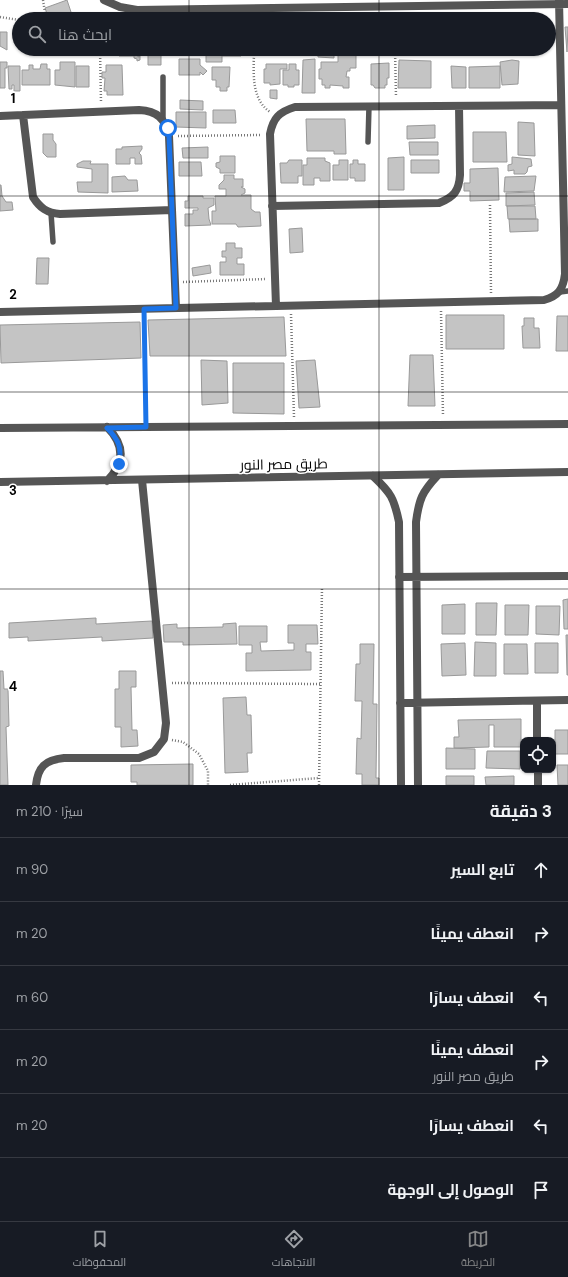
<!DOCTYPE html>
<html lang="ar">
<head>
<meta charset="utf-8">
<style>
  :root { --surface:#171b24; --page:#20242c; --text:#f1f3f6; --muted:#9ea1a6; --line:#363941; --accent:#858687 }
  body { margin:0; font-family:"DM Sans",Cairo,sans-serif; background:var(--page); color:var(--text); direction:rtl }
  .controls { position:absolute; right:12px; bottom:12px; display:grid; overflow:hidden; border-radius:8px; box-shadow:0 1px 3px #0004 }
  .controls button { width:36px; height:36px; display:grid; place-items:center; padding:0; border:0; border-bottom:1px solid var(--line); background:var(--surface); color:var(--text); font:20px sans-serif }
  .stop { position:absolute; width:12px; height:12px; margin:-9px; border:3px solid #1a73e8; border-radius:50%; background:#fff }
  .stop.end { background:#1a73e8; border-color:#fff; box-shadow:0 1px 4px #0008 }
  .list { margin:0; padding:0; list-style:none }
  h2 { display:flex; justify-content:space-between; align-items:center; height:52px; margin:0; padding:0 16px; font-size:17px }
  h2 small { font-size:13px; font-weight:400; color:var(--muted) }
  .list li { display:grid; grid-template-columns:26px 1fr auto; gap:12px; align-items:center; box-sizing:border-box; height:64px; padding:0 16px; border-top:1px solid var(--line) }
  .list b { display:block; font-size:15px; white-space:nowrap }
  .list p { margin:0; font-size:13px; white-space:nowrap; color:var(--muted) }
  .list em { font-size:13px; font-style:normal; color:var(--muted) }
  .icon { flex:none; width:22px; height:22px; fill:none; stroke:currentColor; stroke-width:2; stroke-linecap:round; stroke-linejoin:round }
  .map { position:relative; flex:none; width:568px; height:785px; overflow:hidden; direction:ltr }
  .search { position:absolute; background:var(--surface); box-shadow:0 1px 3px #0004; left:12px; right:12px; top:12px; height:44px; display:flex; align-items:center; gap:10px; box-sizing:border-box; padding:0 14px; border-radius:22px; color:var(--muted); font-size:15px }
  .sheet { height:436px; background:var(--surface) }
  nav { display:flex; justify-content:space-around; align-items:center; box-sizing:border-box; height:56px; border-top:1px solid var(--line); background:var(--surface); font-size:11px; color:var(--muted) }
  nav a { display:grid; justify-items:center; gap:2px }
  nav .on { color:var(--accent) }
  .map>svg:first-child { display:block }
  .building { fill:#c4c4c4; stroke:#999 }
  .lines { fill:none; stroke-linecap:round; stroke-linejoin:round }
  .path { stroke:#777; stroke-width:2.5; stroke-dasharray:1 2; stroke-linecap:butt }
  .service { stroke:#555; stroke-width:5.5 }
  .minor { stroke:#555; stroke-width:8 }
  .tertiary { stroke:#555; stroke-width:8 }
  .route { stroke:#1a73e8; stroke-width:5 }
  .grid { fill:none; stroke:#000; stroke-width:1; stroke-opacity:0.55 }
  .labels { text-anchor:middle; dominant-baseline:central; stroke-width:3; stroke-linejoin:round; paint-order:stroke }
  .street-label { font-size:14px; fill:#000; stroke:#fff }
  .grid-label { font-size:13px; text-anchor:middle; font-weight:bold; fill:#000; stroke:#fff; stroke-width:3; stroke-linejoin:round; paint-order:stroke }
</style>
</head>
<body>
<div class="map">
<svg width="568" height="785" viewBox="0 0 568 785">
  <rect width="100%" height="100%" fill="#fff"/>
  <path class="building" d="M67 0 71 12 53 19H49L45 8Z
    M565 27H568L567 52Z
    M0 32H7V50L0 46Z
    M62 49H76V53H62Z
    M85 49H93L94 53H85Z
    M102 49H115L112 50V53H108V50L106 49V53H102Z
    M119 49H135V54H138V57L140 56V60L137 61V59L134 58V56H119Z
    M206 49H242L241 56H222V62H206Z
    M321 49H331V51H334V58L318 57V52H321Z
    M370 49H383V55L370 54Z
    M399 49H413V52H399Z
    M414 49H429V52H414Z
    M450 49H461V52L450 53Z
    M338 54 356 55V68H350V71H347L346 77H349V88H343V86L330 85V88H325V85H322V79H319V69H321V62H338Z
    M148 55H161V65H148Z
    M179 59H200V65L207 71 203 75 200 72V75H179Z
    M315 59V93H302L303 60Z
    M399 60 431 61V88H398Z
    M512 60 519 61 518 84 502 85 500 62Z
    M0 62H7V68H5V88H0Z
    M60 62H75V87L55 85V70H60Z
    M389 63V78H387V85H385V88H375L373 85H371V64Z
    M41 64H47V69H50V85H22V70H29V65H33V69H40Z
    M266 64H287V69H280V84L270 85V83H264V69H266Z
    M289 64H296V70H299V85H294V87H288V85H283V70H289Z
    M106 65H122L123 95H107V91H104L105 78H102V72H106Z
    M8 66H20V91H14V85H12V89H9Z
    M76 66H89V87H76Z
    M451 66 466 67V88H452Z
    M500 66V88H469V67Z
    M212 67H230L229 87H227V91H220V87H216V80H212Z
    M270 90H277V99L270 98Z
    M180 100 203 101V110L180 109Z
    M213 110H235L236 123H213Z
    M176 112H206V128L176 127Z
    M306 119H345L346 154H334V151H307Z
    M518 122 534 123 535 156 518 155Z
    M435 125V138L407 139V126Z
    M473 132H506L507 162H473Z
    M43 134H53V140L56 144V157H47L43 153Z
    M409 142H438V155H410Z
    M142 146V149L139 153 141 155 142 164H135V158H130V164H116V149H122V147Z
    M208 147V158H183L182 148Z
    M220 156H235V173H220V169L216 167V163L220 162Z
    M404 157V190H388V158Z
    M512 157 531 159 532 166 528 167 527 172 525 174H514V170L508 171V165L512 164Z
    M307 158H325V161L330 163V181H320V178H314V185H303V165H307Z
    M289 160H302V176H298V183H281L280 163H287Z
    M339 160H348V180H333V165H339Z
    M353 160H358V164H365V181H355V178H350V164H353Z
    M411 160H439V173H411Z
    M83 161H91L90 164H108V193L78 192 77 182H92V169L77 167V164Z
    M179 162H201L202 176H179Z
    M498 168 499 200 470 201V191H464V183H470V169Z
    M224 175H234V179H243V187H241L245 189V193L241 195H251V209L255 212H260L261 226 238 227 236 224H212V211H216L215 196H226V189H219V185L224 180Z
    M125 176 128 180H137L138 191 112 192V177Z
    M536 176 534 191 504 192 505 177Z
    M0 185H1L2 196 6 202H12L13 210 0 211Z
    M534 192 535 205 506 206V193Z
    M188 196H203V198H214V205L208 208 209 219 211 225 185 226V214H193V210H198V208H185V201H188Z
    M507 206H535L536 219H508Z
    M509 219H538V231L510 232Z
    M302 228 303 252 290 253 289 229Z
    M226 243H235V248H242V258H237V264H244V275H220V262H226V257H222V251H226Z
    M37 258H49L48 284H36Z
    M210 265 211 273 193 276 192 268Z
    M446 315H504V349H446Z
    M557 316H568V351H556Z
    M284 317 286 356H150L148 320Z
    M524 318H534V328H539L540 348H523L522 326H524Z
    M140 322 141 358 1 363 0 325Z
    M410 355H433L435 406H408Z
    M201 360 227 361 228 403 202 405Z
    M315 360 320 407 299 408 296 361Z
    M233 363H284V414L233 413Z
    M568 599V629H564L563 600Z
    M476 603H497L496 635H476Z
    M465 604V634H442V605Z
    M505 605H529L528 635H505Z
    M536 606H560L559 635 536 634Z
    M96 618V624L152 621 153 638 102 641V637L28 641V637L9 638V623Z
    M236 623 237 644 183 645V642H164L163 625 177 624V628L223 627V624Z
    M288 625H317L318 644H306V652H311V670L246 671V653H252V645H239V626H267V642H260L261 651 294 650V643H288Z
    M566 635H568V675H567Z
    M475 642 496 643V676H474Z
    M465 643 466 675 442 676 441 644Z
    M535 643H558V673H535Z
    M360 644H374L373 704H377L376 778H379V785H362V774H356L357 738 361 739 362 701H355L356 664H360Z
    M504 644H527L528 674H504Z
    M0 671H3L4 689H8L9 726 6 727 8 785H0Z
    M119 671H136V687H131L132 730H137L138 746 121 747V727H115V689H119Z
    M246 697 247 715H251L252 753H247L248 772 225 773 223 698Z
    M521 719V747H494V725H489V747L454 748V737H459L458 720Z
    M555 730H568V754H555Z
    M446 748 475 749V769H446Z
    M487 751H520V769L486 768Z
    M193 764V785H137V782H131V765Z
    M557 765H568V785H558Z
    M446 776H474V785H446Z
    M514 776V785H486L485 777Z"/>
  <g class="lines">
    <path class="path" d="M43 0 46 19
      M0 17 19 20
      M77 19 100 18
      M100 49 101 102
      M254 49C254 71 250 98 270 112
      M395 49 396 97
      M178 136 261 135
      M490 205 491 293
      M183 282 266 279
      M441 311 443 416
      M291 314 294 417
      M144 318 146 417
      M172 683 321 684
      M172 740 183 742 199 754 208 771V785
      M230 785 319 778
      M319 785 322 587"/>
    <path class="service" d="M163 77V121
      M368 142 369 106
      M51 213 53 242
      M560 292 568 291"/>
    <path class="minor" d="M104 0 120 7 137 10 568 4
      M23 115 33 197C40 208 47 213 60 214L172 210
      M0 116 139 110C157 111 165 118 169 136L176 308
      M272 206 439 203C454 197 459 191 460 175L459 106
      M276 306 270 134C273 118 279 112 295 107L561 105
      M0 312 544 300C558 296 563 290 565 274L559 0
      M373 476C391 493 394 498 399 522L401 785
      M399 577 568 576
      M537 701V740
      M400 703 568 700
      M538 770V785
      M36 785C38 767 45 760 64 758H139L154 752 164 739 166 723 142 480
      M418 785 416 522C419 499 422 492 438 475"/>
    <path class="tertiary" d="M0 428 568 424
      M107 481C125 463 125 445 107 427
      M0 482 568 472"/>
  </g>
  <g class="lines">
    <path class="route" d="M119 464C122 448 119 440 107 428L146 427 144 309 176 308 169 136 168 128"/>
  </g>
  <path class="grid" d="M189 0V19M379 0V19M189 49V785M379 49V785M0 196H568M0 392H568M0 589H568"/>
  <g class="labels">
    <g class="street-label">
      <text transform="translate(284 464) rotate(-1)">طريق مصر النور</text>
    </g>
  </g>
  <g class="grid-label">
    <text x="13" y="103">1</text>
    <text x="13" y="299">2</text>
    <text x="13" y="495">3</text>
    <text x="13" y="691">4</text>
  </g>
</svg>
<div class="controls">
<button><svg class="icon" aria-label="locate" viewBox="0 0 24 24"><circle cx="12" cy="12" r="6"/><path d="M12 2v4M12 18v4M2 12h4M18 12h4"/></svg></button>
</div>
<div class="stop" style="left:168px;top:128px"></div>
<div class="stop end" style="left:119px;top:464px"></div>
<div class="search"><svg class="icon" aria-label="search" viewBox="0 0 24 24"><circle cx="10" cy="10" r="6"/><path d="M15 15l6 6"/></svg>ابحث هنا</div>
</div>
<section class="sheet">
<h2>3 دقيقة<small>سيرًا · 210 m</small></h2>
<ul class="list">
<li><svg class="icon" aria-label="ahead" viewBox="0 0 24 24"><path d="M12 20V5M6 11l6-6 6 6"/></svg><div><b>تابع السير</b></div><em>90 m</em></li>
<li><svg class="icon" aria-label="right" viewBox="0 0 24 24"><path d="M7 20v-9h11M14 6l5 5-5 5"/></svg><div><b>انعطف يمينًا</b></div><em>20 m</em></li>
<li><svg class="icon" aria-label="left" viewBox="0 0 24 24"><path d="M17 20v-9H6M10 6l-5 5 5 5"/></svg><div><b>انعطف يسارًا</b></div><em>60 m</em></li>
<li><svg class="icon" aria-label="right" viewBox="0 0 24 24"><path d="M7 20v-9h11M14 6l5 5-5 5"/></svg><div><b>انعطف يمينًا</b><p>طريق مصر النور</p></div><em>20 m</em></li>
<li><svg class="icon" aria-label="left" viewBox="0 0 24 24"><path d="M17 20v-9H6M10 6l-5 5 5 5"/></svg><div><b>انعطف يسارًا</b></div><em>20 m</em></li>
<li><svg class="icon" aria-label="arrive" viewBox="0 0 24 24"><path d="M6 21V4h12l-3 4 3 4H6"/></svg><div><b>الوصول إلى الوجهة</b></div></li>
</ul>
</section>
<nav>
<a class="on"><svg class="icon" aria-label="map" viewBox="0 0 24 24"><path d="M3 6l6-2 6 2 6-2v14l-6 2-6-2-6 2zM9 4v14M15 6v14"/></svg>الخريطة</a>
<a><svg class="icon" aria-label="directions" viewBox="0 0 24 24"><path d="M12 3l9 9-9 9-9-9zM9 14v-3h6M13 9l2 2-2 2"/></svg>الاتجاهات</a>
<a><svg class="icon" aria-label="saved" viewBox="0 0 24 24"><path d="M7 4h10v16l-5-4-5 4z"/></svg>المحفوظات</a>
</nav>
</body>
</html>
